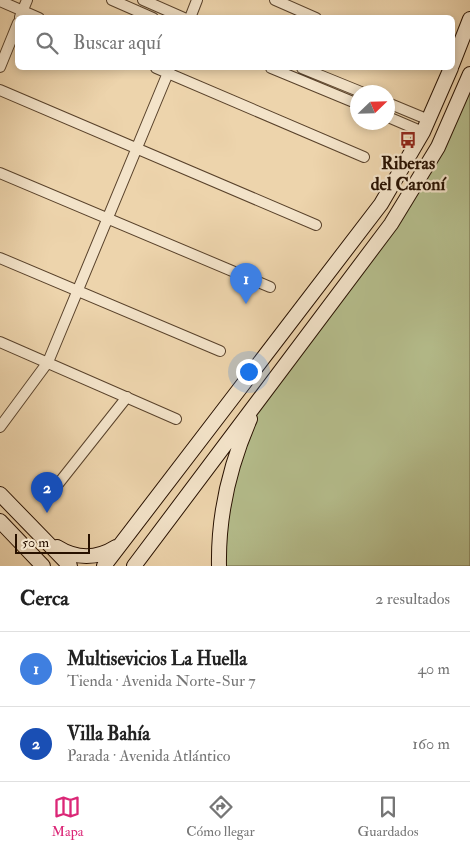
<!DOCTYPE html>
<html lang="es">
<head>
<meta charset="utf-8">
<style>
  :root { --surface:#fff; --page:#f6f6f6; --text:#222; --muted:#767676; --line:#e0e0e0; --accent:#db2777 }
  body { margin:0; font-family:"IM FELL Double Pica",serif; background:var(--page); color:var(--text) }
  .compass { position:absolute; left:350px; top:85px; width:45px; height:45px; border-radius:50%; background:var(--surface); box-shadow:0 2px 8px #0003; rotate:67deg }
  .scale { position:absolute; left:15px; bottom:12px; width:75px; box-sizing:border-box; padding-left:5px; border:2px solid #281100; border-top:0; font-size:14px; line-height:18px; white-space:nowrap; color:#281100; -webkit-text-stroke:4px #f3e3c9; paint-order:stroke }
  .you { position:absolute; left:248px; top:371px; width:18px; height:18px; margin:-12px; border:4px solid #fff; border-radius:50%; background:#1a73e8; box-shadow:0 0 0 8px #1a73e833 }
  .badge { display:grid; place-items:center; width:32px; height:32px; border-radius:50%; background:var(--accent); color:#fff; font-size:16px; font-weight:700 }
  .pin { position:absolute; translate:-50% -41px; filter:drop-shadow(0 1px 2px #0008) }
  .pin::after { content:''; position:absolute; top:26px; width:18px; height:15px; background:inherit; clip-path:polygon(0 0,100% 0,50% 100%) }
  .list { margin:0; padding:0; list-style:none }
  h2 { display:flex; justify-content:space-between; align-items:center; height:65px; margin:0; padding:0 20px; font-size:21px }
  h2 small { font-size:16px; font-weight:400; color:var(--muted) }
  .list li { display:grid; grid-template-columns:32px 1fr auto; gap:15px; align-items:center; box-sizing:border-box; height:75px; padding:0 20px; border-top:1px solid var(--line) }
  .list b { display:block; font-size:19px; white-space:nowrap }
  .list p { margin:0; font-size:16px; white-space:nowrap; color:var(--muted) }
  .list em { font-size:16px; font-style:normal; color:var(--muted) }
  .icon { flex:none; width:28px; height:28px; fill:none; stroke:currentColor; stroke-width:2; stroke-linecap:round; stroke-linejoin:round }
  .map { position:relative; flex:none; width:470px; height:566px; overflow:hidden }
  .search { position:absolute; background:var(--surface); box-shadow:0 2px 8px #0003; left:15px; right:15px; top:15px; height:55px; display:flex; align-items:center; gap:12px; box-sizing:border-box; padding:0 18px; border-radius:8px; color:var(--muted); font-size:19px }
  .sheet { height:215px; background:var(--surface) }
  nav { display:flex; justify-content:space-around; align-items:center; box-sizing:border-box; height:70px; border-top:1px solid var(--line); background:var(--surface); font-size:14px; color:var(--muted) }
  nav a { display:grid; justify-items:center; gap:2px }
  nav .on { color:var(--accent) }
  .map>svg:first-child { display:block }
  .green { fill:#b5bd8c; stroke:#6e6746 }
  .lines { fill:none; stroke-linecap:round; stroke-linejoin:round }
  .street-casing { stroke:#59422b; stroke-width:12 }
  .secondary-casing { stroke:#281100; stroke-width:16 }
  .street { stroke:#f3e3c9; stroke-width:10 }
  .secondary { stroke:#f3e3c9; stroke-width:14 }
  .labels { text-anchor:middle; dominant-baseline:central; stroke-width:4.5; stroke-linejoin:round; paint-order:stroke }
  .poi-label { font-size:18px; font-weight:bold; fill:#281100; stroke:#f3e3c9 }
</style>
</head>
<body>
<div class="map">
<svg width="470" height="566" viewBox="0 0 470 566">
  <rect width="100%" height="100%" fill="#edd4ac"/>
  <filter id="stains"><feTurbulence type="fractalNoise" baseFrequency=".004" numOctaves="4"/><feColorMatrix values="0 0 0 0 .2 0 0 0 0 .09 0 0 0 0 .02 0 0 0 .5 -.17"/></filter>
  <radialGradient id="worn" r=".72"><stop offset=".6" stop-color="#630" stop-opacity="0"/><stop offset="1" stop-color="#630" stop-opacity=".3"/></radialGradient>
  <path class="green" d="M470 74V566H219L220 535 257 400 379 241Z"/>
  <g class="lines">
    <g class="street-casing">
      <path id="street" d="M112 0 153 18
        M143 0 184 18
        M275 0 316 18
        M0 1 39 18
        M20 17 27 0
        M190 18 197 0
        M0 67 18 23
        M156 68 364 157
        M271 68 358 104
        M302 68 361 92
        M0 90 316 225
        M388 103 429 120
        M388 117 423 132
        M0 173 270 287
        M0 258 220 351
        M0 342 176 419
        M0 427 48 362 170 68
        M51 493 127 397"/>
    </g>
    <g class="secondary-casing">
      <path id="secondary" d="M452 65 470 19
        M0 494 70 566
        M0 521 43 566
        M57 547C76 559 97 559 116 547
        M104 566 381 204 423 132 451 68
        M134 566 391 224 438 147 470 74
        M219 566C218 515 230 465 250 419"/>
    </g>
    <use href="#street" class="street"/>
    <use href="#secondary" class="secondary"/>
  </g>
  <defs>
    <g id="bus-bare" transform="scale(1.35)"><path d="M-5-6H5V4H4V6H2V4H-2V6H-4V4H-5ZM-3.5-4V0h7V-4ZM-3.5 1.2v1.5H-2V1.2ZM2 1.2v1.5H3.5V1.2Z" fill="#8f2418" stroke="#f3e3c9" stroke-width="2.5" paint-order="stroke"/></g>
  </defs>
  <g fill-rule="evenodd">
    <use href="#bus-bare" x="408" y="140"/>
  </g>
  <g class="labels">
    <g class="poi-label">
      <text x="408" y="163">Riberas<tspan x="408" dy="21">del Caroní</tspan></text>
    </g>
  </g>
  <rect width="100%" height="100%" filter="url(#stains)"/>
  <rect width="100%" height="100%" fill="url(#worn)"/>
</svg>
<svg class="compass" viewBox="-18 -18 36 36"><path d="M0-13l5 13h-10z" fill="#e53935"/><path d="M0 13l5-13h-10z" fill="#767676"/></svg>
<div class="scale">50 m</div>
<div class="you"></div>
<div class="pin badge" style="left:246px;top:304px;background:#3f7fe0">1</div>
<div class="pin badge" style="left:47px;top:513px;background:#1a4fb4">2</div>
<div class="search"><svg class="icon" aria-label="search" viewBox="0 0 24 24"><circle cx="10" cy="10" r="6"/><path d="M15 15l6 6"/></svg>Buscar aquí</div>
</div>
<section class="sheet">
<h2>Cerca<small>2 resultados</small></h2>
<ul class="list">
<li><span class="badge" style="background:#3f7fe0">1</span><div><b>Multisevicios La Huella</b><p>Tienda · Avenida Norte-Sur 7</p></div><em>40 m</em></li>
<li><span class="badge" style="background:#1a4fb4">2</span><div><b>Villa Bahía</b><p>Parada · Avenida Atlántico</p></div><em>160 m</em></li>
</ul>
</section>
<nav>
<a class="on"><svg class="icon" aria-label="map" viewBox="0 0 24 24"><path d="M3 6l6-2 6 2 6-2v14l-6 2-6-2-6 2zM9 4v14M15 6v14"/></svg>Mapa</a>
<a><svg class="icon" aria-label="directions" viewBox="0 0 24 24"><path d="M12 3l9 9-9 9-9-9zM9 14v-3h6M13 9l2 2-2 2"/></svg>Cómo llegar</a>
<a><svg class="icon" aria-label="saved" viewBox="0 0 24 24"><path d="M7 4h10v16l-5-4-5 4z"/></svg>Guardados</a>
</nav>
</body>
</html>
